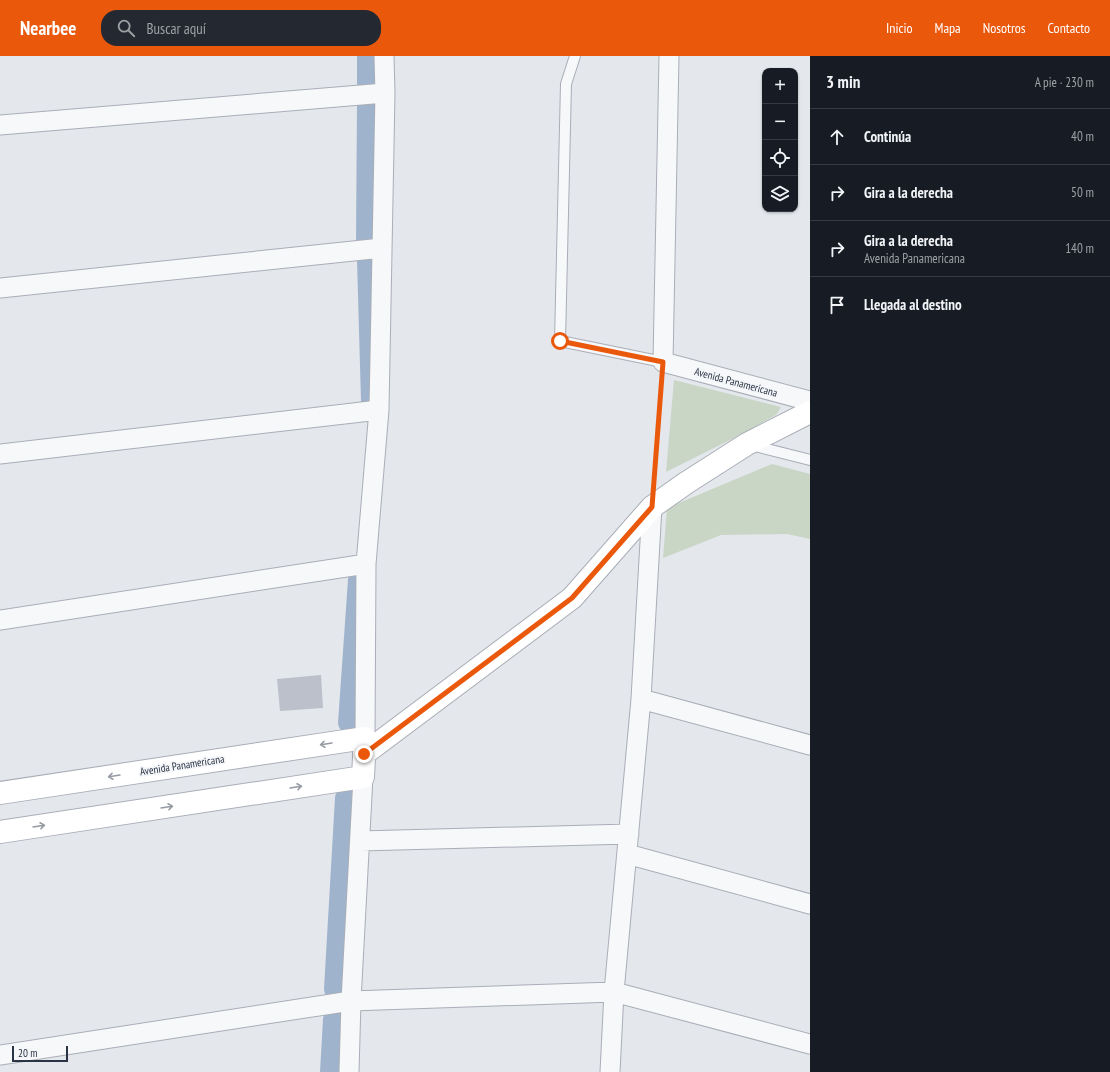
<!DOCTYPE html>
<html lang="es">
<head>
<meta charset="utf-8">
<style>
  :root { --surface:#171b24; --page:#242831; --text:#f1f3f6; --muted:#9ea1a6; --line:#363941; --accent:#ea580c }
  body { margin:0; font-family:"PT Sans Narrow",sans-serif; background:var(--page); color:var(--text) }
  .controls { position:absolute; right:12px; top:12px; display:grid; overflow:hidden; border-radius:8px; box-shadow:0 1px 3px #0004 }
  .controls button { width:36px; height:36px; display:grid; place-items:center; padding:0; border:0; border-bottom:1px solid var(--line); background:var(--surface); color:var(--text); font:20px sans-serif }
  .scale { position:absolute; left:12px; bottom:10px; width:56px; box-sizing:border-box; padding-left:4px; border:2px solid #2b3445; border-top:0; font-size:11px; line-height:14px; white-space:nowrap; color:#2b3445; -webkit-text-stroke:3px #f4f6f9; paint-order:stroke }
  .stop { position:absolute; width:12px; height:12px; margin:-9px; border:3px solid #ea580c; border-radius:50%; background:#fff }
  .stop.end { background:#ea580c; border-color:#fff; box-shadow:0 1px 4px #0008 }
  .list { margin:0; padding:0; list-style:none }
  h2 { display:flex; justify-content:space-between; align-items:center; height:52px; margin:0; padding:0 16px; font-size:17px }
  h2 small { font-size:13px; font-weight:400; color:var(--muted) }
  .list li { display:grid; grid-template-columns:26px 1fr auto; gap:12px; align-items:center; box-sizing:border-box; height:56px; padding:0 16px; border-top:1px solid var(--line) }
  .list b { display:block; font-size:15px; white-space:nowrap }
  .list p { margin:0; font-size:13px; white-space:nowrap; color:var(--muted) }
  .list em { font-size:13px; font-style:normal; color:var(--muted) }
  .icon { flex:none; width:22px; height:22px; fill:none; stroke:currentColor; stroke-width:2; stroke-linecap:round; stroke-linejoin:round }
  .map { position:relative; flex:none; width:810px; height:1016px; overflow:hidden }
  header { display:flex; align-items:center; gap:24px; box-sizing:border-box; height:56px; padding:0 20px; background:var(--accent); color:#fff }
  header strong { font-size:19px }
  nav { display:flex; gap:22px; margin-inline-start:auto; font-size:14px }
  .search { width:280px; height:36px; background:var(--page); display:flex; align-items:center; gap:10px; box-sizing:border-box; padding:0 14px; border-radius:16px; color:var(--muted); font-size:15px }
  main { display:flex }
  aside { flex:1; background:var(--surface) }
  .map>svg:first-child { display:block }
  .green { fill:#c9d6c5 }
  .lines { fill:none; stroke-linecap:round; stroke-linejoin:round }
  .canal { stroke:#9fb4cc; stroke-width:20 }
  .building { fill:#bbc0ca }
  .service-casing { stroke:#a9aeb7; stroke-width:12 }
  .minor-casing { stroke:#a9aeb7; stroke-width:21 }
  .secondary-casing { stroke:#a9aeb7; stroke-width:24 }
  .path { stroke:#c2c5cb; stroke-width:2.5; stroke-dasharray:3 3; stroke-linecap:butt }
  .service { stroke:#f7f8fa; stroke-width:10 }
  .minor { stroke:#f7f8fa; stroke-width:19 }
  .secondary { stroke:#fff; stroke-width:22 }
  .oneway { stroke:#959aa2 }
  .route { stroke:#ea580c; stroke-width:5 }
  .labels { text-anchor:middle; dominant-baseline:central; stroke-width:3.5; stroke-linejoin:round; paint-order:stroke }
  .street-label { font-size:11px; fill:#2b3445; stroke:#f4f6f9 }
</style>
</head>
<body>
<header>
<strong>Nearbee</strong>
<div class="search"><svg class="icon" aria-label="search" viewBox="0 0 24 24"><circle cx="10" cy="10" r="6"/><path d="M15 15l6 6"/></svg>Buscar aquí</div>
<nav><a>Inicio</a><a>Mapa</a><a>Nosotros</a><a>Contacto</a></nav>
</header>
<main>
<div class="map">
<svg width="810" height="1016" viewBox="0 0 810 1016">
  <rect width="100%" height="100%" fill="#e4e7ec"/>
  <path class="green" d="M674 324 781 351 776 359 740 379 666 416Z
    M772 408 810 418V483L787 478 721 479 663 502 667 452Z"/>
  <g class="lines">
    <path class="canal" d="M367 28V0
      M366 184 367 49
      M367 204 371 345
      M348 667 358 524
      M334 933 345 742
      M330 1016 333 963"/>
  </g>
  <path class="building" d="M321 619 323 652 280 655 277 623Z"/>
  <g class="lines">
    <g class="service-casing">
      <path id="service" d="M575 0 566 28 560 285 663 306
        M751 389 810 404"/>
    </g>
    <g class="minor-casing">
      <path id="minor" d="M669 0 663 306 810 345
        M0 69 385 37
        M0 232 382 192
        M0 398 379 354
        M0 564 366 508
        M641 643 810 689
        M365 682 366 508 379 354 385 37 384 0
        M360 785 629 778
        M627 798 810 848
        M0 999 351 945 614 936 810 988
        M349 1016 351 945 363 721
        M610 1016 614 936 641 643 652 451"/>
    </g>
    <g class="secondary-casing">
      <path id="secondary" d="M364 698 572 542 652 451 686 427 747 388 810 356
        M0 737 365 682 363 721 0 776"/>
    </g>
    <path class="path" d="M654 426 662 325"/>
    <use href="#service" class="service"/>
    <use href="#minor" class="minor"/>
    <use href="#secondary" class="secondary"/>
  </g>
  <defs><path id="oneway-shaft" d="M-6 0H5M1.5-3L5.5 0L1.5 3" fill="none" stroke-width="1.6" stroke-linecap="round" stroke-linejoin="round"/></defs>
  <g class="oneway">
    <use href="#oneway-shaft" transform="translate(326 688) rotate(171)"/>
    <use href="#oneway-shaft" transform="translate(114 720) rotate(171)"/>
    <use href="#oneway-shaft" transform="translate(296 731) rotate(-9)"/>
    <use href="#oneway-shaft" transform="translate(167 751) rotate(-9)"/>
    <use href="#oneway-shaft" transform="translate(39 770) rotate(-9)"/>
  </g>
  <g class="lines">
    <path class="route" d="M364 698 572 542 652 451 663 306 560 285"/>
  </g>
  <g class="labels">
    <g class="street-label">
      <text transform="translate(736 326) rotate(15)">Avenida Panamericana</text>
      <text transform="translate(182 709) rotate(-9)">Avenida Panamericana</text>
    </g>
  </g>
</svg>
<div class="controls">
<button>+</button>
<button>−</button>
<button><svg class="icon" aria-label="locate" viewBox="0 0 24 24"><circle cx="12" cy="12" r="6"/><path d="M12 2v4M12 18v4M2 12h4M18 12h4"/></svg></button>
<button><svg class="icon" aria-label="layers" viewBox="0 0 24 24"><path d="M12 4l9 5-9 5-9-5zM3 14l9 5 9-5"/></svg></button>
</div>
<div class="scale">20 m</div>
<div class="stop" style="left:560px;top:285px"></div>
<div class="stop end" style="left:364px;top:698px"></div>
</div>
<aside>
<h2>3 min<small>A pie · 230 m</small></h2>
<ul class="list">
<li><svg class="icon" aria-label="ahead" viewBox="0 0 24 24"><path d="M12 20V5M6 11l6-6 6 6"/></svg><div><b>Continúa</b></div><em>40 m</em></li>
<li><svg class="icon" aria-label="right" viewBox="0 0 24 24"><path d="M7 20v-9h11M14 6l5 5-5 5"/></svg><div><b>Gira a la derecha</b></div><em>50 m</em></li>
<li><svg class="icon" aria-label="right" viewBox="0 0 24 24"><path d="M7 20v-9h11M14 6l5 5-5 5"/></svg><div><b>Gira a la derecha</b><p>Avenida Panamericana</p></div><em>140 m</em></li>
<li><svg class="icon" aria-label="arrive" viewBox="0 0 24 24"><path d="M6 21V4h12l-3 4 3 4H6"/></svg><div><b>Llegada al destino</b></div></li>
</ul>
</aside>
</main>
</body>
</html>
